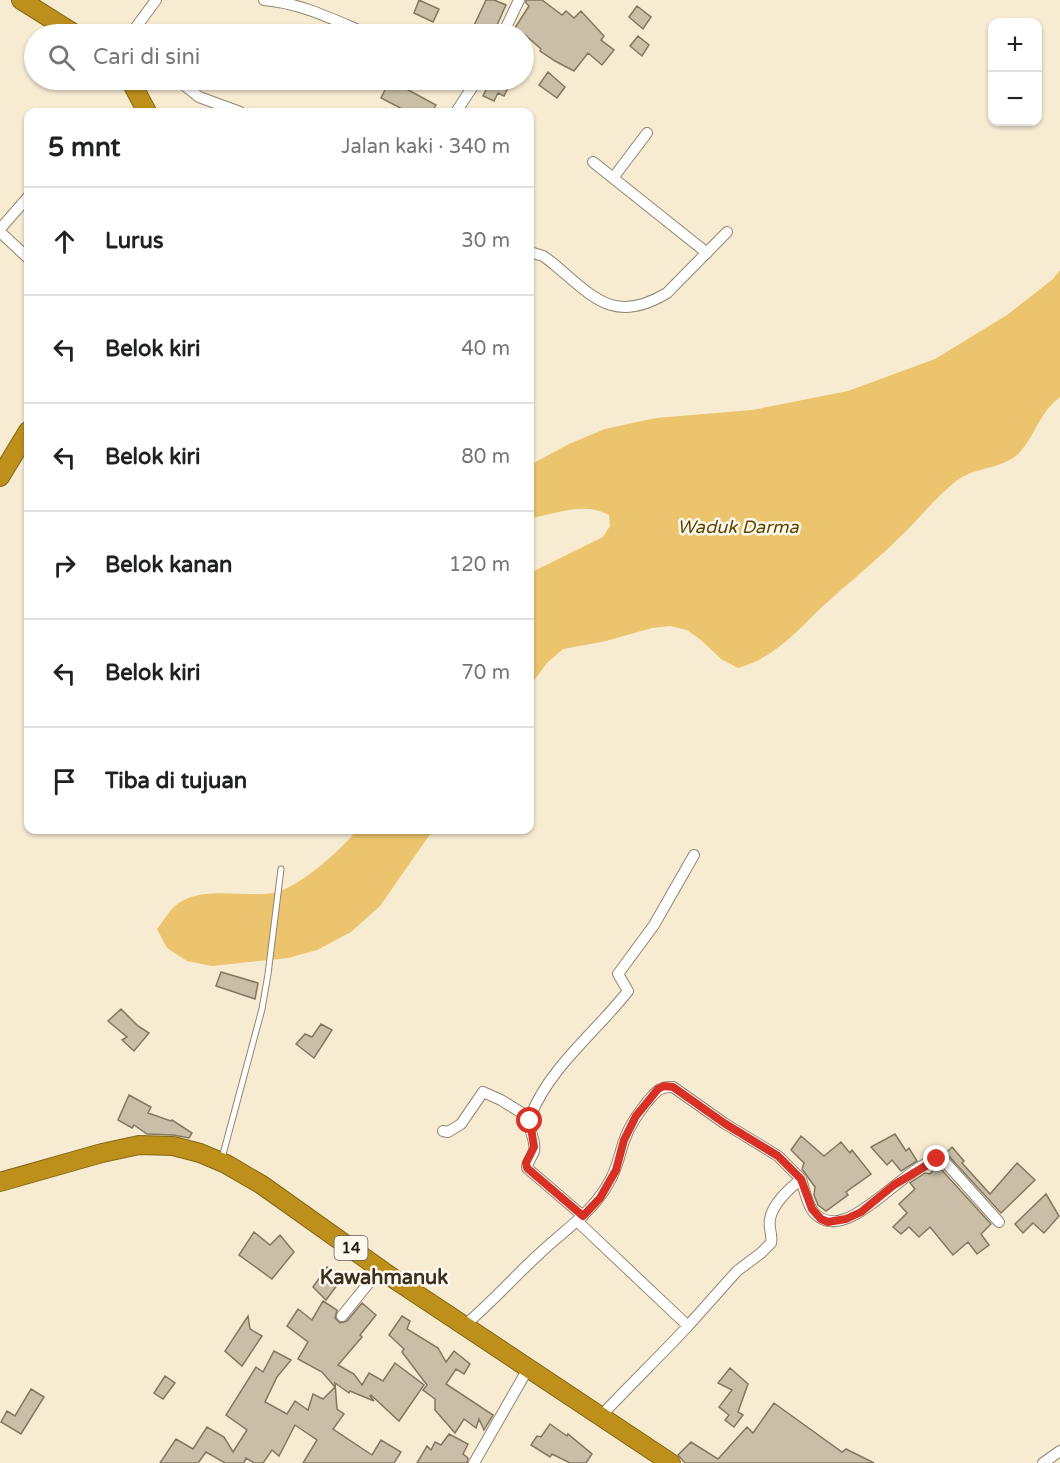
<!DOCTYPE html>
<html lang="id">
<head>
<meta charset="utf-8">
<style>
  :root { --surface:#fff; --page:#f6f6f6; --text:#202124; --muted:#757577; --line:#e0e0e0 }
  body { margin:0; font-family:"Varela Round",sans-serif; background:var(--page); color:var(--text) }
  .controls { position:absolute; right:18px; top:18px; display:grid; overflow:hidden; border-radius:12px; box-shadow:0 2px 4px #0004 }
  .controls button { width:54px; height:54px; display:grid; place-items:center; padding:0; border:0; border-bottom:2px solid var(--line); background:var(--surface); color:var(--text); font:30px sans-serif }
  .stop { position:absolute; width:18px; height:18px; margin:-14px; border:4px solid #d93025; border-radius:50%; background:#fff }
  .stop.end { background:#d93025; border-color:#fff; box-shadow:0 2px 6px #0008 }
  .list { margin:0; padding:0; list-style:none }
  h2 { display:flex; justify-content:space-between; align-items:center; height:78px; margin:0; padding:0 24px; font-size:26px }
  h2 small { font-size:20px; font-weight:400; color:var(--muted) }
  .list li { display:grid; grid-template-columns:39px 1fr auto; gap:18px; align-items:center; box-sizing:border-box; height:108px; padding:0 24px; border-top:2px solid var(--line) }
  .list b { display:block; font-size:22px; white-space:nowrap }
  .list em { font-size:20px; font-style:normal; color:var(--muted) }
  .icon { flex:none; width:33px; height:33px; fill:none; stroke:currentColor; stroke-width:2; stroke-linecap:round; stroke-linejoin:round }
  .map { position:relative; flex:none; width:1060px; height:1463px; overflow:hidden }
  .search { position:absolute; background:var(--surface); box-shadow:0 2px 4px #0004; left:24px; top:24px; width:510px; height:66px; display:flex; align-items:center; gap:15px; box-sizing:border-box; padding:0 21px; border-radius:33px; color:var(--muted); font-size:22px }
  .panel { position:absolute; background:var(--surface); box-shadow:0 2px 4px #0004; left:24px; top:108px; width:510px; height:726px; border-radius:12px }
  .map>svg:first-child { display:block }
  .water { fill:#ebc46d }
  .building { fill:#cabfa6; stroke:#827761; stroke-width:1.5 }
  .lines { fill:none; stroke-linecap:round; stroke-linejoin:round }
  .lane-casing { stroke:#91866f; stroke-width:7 }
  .street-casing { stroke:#91866f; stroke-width:12 }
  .highway-casing { stroke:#866718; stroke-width:20 }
  .lane { stroke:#fff; stroke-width:5 }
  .street { stroke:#fff; stroke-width:10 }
  .highway { stroke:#bc901b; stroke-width:18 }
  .route { stroke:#d93025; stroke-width:8 }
  .labels { text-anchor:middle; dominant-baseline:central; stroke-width:5; stroke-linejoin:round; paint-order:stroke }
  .shield { fill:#fef9ef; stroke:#635e55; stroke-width:1.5 }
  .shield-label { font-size:15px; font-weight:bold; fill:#211c13 }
  .water-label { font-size:18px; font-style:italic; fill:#614700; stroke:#fef9ef }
  .quarter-label { font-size:20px; font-weight:bold; fill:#3a301c; stroke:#fef9ef }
</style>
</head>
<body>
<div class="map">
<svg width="1060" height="1463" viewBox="0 0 1060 1463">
  <rect width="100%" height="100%" fill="#f7ebd2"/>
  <path class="water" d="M1060 270V397C1039 413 1036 434 1020 452 1004 470 974 466 955 482 935 498 919 519 900 537 875 562 848 583 822 607 795 633 775 657 738 668L721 659 701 640 687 630 670 626 652 628 606 641 563 649 547 663 530 686V573L603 537 610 526 609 515C584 501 556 514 530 518V465L569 444 605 429 656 418 752 410 848 391 935 359 1007 315 1053 279Z
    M357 830H433L380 906 351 932 317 950 288 958 212 966 187 961 167 948 157 929C162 923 166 916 171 910 195 883 241 898 273 893 299 888 341 850 357 830Z"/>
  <path class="building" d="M419 0 439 9 433 22 414 13Z
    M486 0H494L506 5 493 34H470Z
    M526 0H542L562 15 566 11 574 18 581 11 604 36 601 40 614 50 602 65 588 53 574 71 555 61 540 51 541 49 524 34H511L529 6 526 3Z
    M637 6 651 17 643 29 629 17Z
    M638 36 649 45 642 56 630 46Z
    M548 72 565 87 557 98 539 85Z
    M390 80 436 105 432 112H408L381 98Z
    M491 80H512L504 96 498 93 494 101 483 96Z
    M221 972 258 983 255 999 216 986Z
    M121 1009 138 1026 149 1033 134 1051 122 1040 127 1037 108 1021Z
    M321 1024 332 1030 314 1058 296 1044 305 1034 312 1037Z
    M129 1095 151 1107 148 1113 171 1121 172 1120 192 1133 189 1138 173 1135 147 1134 134 1125 132 1128 118 1120Z
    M895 1134 906 1151 909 1148 917 1161 901 1171 892 1160 887 1165 871 1147Z
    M801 1136 824 1156 841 1142 850 1153 852 1150 871 1174 846 1192 848 1195 826 1211 818 1205 814 1195 815 1187 802 1169 804 1163 791 1150Z
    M952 1147 964 1161 962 1163 990 1194 1017 1163 1035 1180 1001 1213 946 1153Z
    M939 1167 991 1224 981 1234 989 1245 977 1254 968 1242 953 1255 930 1227 919 1237 909 1227 901 1234 893 1227 907 1213 899 1204 915 1189 910 1183 925 1173 930 1174 934 1169Z
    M1046 1194 1059 1216 1044 1233 1033 1223 1023 1233 1015 1224Z
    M254 1232 270 1245 280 1235 294 1252 272 1279 239 1255Z
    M327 1267 344 1276 326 1300 313 1287Z
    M323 1301 337 1310 335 1318 340 1323 347 1321 362 1303 376 1315 360 1335 362 1337 338 1365 354 1374 362 1385 369 1373 383 1381 395 1363 424 1385 399 1421 371 1395 370 1396 374 1401 350 1391 349 1393 335 1383 337 1409 344 1414 333 1429 372 1455 381 1440 401 1452 394 1463H303L317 1440 295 1425 279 1456 272 1450 263 1463H254L246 1458 244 1463H225L206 1452 198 1463H160L176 1439 193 1449 207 1427 224 1437 233 1452 247 1430 226 1415 256 1367 263 1372 274 1351 291 1360 277 1377 265 1402 287 1414 295 1401 308 1410 313 1394 323 1399 335 1387 322 1372 298 1359 308 1342 287 1326 298 1309 312 1320Z
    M248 1316 250 1329 262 1336 242 1366 225 1351Z
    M402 1316 410 1321 407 1329 438 1348 446 1362 454 1351 470 1364 464 1374 456 1369 446 1384 493 1415 484 1430 479 1419 476 1428 464 1419 455 1433 435 1410V1399L423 1390 427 1385 402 1352 404 1349 389 1335Z
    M730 1368 748 1384 738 1412 743 1415 734 1427 725 1420 729 1415 719 1407 732 1390 718 1383Z
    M165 1376 175 1383 163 1399 154 1393Z
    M31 1389 44 1397 21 1434 1 1422 7 1411 15 1416Z
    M774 1403 842 1452 846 1449 874 1463H685L678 1455 691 1442 718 1459 747 1427 753 1433Z
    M550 1424 567 1436 568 1434 592 1454 586 1463H570L552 1454 550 1457 531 1445 537 1436 541 1437Z
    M449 1434 468 1444 463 1454 468 1458 467 1463H417L427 1446 431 1450 435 1442 441 1445Z"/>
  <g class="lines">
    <g class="lane-casing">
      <path id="lane" d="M222 1158 262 1009 268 974 281 869"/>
    </g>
    <g class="street-casing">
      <path id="street" d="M264 0C301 3 334 20 368 34
        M131 34 156 0
        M503 34 519 0
        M178 80 199 97 240 112
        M456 112 477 80
        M593 162 707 253
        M613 178 647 133
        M0 229 28 197
        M0 232 28 258
        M530 252 543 256 550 261C592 295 612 326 667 293L727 232
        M443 1131 448 1132 461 1124 483 1092 501 1100 530 1118
        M583 1216 527 1168C527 1161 532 1158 534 1151 537 1141 526 1128 531 1115 550 1067 597 1031 628 991L618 974 654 925 694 855
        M577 1221 688 1326 737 1271 761 1253 771 1243C773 1235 768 1228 770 1219 773 1203 789 1189 801 1179 804 1189 807 1202 812 1210 844 1253 906 1160 941 1159L946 1163 999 1222
        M342 1316 380 1269
        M465 1325C491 1303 513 1278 538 1255 563 1231 591 1214 608 1184 617 1170 619 1156 624 1141 629 1126 638 1114 647 1102 656 1092 659 1086 673 1087L724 1123 778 1156 801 1179
        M600 1417C629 1386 659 1357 688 1326
        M474 1463 529 1367
        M1043 1463 1060 1451"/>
    </g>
    <g class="highway-casing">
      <path id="highway" d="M21 0 75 34
        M130 80 147 112
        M0 477 28 431
        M0 1182 102 1153 139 1145 173 1146 200 1153 226 1164 262 1185 397 1281 671 1463"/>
    </g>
    <use href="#lane" class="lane"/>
    <use href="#street" class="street"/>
    <use href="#highway" class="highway"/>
  </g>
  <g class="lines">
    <path class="route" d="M530 1121 534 1147 526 1163 527 1168 583 1216 600 1198 616 1170 624 1140 636 1116 658 1089 664 1086 673 1087 724 1123 778 1156 801 1179 812 1209 821 1219 828 1222 846 1219 861 1212 894 1185 937 1159"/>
  </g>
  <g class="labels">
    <rect class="shield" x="334.5" y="1236" width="33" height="24" rx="4.5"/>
    <g class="shield-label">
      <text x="351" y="1248">14</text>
    </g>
    <g class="water-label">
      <text x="738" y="527">Waduk Darma</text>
    </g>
    <g class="quarter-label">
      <text x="384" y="1278">Kawahmanuk</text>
    </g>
  </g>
</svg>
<div class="controls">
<button>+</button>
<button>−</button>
</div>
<div class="stop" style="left:530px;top:1121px"></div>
<div class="stop end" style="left:937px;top:1159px"></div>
<div class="search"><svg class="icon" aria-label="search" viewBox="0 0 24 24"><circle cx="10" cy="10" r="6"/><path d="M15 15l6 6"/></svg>Cari di sini</div>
<section class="panel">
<h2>5 mnt<small>Jalan kaki · 340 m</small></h2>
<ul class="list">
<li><svg class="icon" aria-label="ahead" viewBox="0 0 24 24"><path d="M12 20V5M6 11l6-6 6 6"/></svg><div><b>Lurus</b></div><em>30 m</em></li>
<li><svg class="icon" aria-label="left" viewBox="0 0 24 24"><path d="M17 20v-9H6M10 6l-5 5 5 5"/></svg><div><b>Belok kiri</b></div><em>40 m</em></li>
<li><svg class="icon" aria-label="left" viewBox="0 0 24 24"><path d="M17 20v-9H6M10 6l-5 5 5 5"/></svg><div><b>Belok kiri</b></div><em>80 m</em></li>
<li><svg class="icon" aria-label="right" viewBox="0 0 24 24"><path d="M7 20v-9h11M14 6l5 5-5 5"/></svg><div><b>Belok kanan</b></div><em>120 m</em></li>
<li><svg class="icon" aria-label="left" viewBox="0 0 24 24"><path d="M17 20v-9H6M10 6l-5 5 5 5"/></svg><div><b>Belok kiri</b></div><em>70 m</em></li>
<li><svg class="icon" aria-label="arrive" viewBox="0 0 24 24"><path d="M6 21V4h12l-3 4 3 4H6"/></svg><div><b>Tiba di tujuan</b></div></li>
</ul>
</section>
</div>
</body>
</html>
